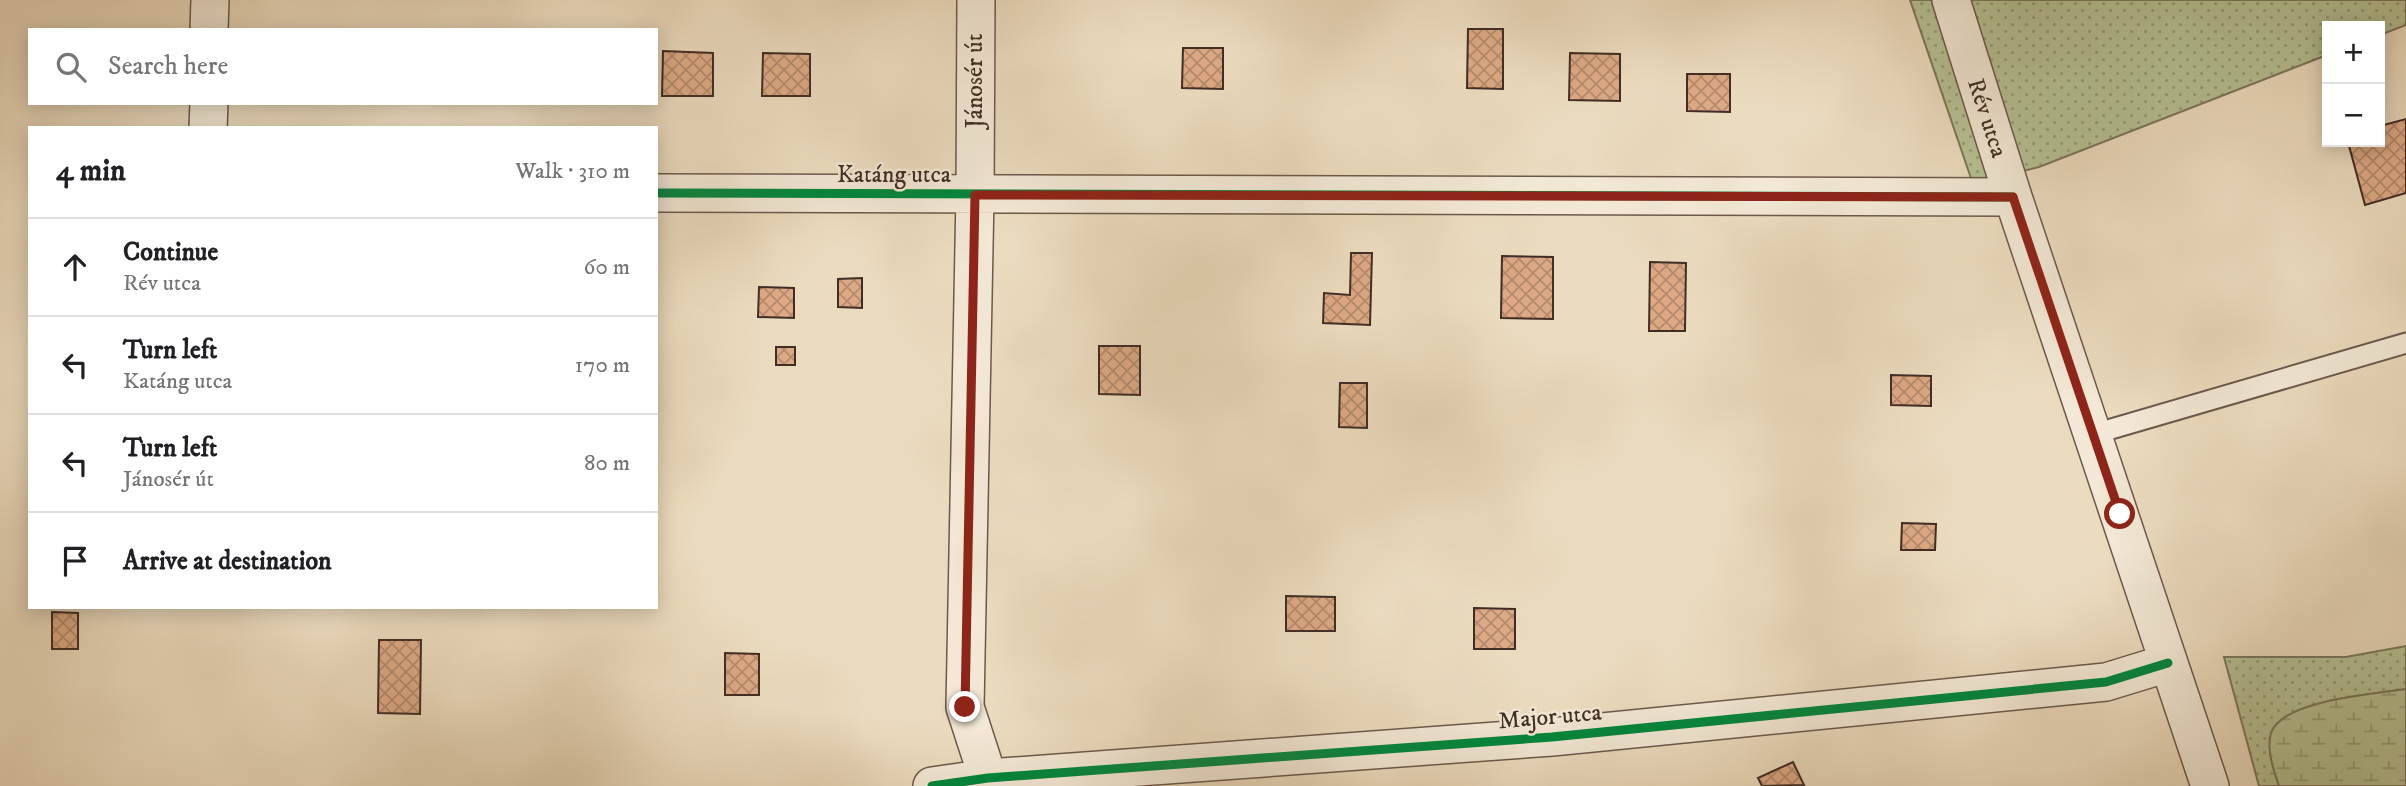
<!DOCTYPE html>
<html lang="en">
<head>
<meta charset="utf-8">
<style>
  :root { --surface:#fff; --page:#f6f6f6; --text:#202124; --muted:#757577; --line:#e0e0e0 }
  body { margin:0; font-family:"IM FELL DW Pica",serif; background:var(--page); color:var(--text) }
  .controls { position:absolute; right:21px; top:21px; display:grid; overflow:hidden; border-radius:0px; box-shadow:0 4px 18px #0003 }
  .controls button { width:63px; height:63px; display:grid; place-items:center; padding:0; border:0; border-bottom:2px solid var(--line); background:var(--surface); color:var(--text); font:35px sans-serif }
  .stop { position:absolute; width:21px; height:21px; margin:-16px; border:5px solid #8f2418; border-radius:50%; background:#fff }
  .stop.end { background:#8f2418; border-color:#fff; box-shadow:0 2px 7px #0008 }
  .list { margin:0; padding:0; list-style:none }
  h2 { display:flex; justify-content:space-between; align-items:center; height:91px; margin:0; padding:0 28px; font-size:30px }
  h2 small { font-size:23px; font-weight:400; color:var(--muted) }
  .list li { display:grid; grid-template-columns:46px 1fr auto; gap:21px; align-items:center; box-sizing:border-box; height:98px; padding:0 28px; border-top:2px solid var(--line) }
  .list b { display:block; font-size:26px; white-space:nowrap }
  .list p { margin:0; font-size:23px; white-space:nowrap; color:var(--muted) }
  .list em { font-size:23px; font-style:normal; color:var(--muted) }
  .icon { flex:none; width:38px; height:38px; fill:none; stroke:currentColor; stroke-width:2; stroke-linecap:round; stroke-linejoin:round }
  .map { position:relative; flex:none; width:2406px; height:786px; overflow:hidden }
  .search { position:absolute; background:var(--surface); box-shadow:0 4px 18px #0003; left:28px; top:28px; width:630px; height:77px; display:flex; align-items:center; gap:18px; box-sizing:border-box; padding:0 24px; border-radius:0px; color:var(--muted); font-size:26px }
  .panel { position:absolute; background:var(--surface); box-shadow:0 4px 18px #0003; left:28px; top:126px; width:630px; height:483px; border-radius:0px }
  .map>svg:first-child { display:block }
  .grass { fill:url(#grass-dots); stroke:#7b775c; stroke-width:2 }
  .wetland { fill:url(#wetland-marsh); stroke:#7b775c; stroke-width:2 }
  .building { fill:url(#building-cross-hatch); stroke:#412d25; stroke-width:2 }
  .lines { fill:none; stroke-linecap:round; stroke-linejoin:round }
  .service-casing { stroke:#6c584b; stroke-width:23 }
  .minor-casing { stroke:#6c584b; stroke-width:40 }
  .service { stroke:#f2e8d5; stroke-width:19 }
  .minor { stroke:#f2e8d5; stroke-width:37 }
  .cycleway-casing { stroke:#f2e8d5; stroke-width:13 }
  .cycleway { stroke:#00873e; stroke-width:9 }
  .route { stroke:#8f2418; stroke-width:9 }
  .labels { text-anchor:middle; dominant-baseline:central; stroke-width:5; stroke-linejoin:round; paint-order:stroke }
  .street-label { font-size:24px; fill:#412d25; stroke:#f2e8d5 }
</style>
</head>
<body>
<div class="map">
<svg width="2406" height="786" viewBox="0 0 2406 786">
  <defs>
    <pattern id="grass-dots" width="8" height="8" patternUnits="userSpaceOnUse" patternTransform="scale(1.75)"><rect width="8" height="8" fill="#b5c193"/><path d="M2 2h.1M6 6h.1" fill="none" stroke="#959d78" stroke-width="1.8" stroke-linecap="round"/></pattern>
    <pattern id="wetland-marsh" width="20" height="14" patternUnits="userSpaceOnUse" patternTransform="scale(1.75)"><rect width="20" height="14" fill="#b5c193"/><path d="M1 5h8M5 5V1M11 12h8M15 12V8" fill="none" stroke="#959d78"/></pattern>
    <pattern id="building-cross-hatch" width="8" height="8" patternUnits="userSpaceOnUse" patternTransform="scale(1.75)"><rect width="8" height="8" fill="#dca984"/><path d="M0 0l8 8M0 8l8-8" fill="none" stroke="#b48a6c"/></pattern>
  </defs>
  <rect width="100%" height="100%" fill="#ebdbbe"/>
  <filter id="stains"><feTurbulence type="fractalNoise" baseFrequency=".00286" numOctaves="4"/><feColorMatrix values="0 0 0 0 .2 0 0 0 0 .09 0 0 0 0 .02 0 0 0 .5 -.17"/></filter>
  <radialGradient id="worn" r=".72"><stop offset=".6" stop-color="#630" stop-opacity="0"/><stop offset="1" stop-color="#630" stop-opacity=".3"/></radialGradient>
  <path class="grass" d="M1910 0H2406V25L2380 35V26H2327V55L2039 167 1973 184Z
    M2406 646V689C2375 694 2282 700 2272 733 2266 749 2274 771 2279 786H2259L2224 657H2346Z"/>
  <path class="wetland" d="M2406 689V786H2279C2274 771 2266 749 2271 733 2282 700 2375 694 2406 689Z"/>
  <path class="building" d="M1468 29H1503V89L1467 88Z
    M1183 48H1223V89L1182 88Z
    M663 51 713 53V96H662Z
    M763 53 810 54V96H762Z
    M1570 53 1620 54V101L1569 100Z
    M1687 74H1730V112L1687 111Z
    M2406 119V193L2365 205 2348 142H2380V126Z
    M1351 253H1372L1370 325 1323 323 1324 293 1350 295Z
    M1502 256 1553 257V319L1501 318Z
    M1650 262 1686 263 1685 331H1649Z
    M862 278V308L838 307V279Z
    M759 287 794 288V318L758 317Z
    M1099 346H1140V395L1099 394Z
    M776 347H795V365H776Z
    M1891 375 1931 376V406L1891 405Z
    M1340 383H1367V428L1339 427Z
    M1902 523 1936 524 1935 550H1901Z
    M1286 596 1335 597V631H1286Z
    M1474 608 1515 609V649H1474Z
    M52 612 78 613V649H52Z
    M379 640H421L420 714 378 713Z
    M725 653 759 654V695H725Z
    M1793 762 1804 785 1762 786 1758 778Z"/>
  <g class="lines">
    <g class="service-casing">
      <path id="service" d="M2094 434 2406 343"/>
    </g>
    <g class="minor-casing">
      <path id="minor" d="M976 0 975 195 965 707 988 778 993 786
        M1951 0 2013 197 2210 786
        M209 30 210 0
        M208 128 209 103
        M656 193 2013 197
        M932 786 988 778 1552 737 2106 682 2168 663"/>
    </g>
    <use href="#service" class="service"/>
    <use href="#minor" class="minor"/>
    <g class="cycleway-casing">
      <path id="cycleway" d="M656 193 2013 197
        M932 786 988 778 1552 737 2106 682 2168 663"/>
    </g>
    <use href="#cycleway" class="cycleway"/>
  </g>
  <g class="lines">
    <path class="route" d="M965 707 975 195 2013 197 2120 514"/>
  </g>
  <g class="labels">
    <g class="street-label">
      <text transform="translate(975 81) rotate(-90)">Jánosér út</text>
      <text transform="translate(1987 118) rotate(72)">Rév utca</text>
      <text x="894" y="175">Katáng utca</text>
      <text transform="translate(1550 717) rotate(-5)">Major utca</text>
    </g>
  </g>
  <rect width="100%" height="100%" filter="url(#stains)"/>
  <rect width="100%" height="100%" fill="url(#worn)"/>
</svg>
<div class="controls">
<button>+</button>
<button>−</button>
</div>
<div class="stop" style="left:2120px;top:514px"></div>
<div class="stop end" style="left:965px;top:707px"></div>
<div class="search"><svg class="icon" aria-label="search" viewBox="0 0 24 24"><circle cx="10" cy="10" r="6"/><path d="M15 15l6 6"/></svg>Search here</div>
<section class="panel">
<h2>4 min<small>Walk · 310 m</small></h2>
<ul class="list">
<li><svg class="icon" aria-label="ahead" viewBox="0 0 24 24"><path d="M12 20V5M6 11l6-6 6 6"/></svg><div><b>Continue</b><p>Rév utca</p></div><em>60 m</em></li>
<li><svg class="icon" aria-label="left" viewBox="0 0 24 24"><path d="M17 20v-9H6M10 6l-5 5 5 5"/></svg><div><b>Turn left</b><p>Katáng utca</p></div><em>170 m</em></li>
<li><svg class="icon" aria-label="left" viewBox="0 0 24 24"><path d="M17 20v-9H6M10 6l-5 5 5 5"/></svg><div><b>Turn left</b><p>Jánosér út</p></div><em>80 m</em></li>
<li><svg class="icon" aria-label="arrive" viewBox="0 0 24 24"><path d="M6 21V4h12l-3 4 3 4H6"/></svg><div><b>Arrive at destination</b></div></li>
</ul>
</section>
</div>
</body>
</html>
